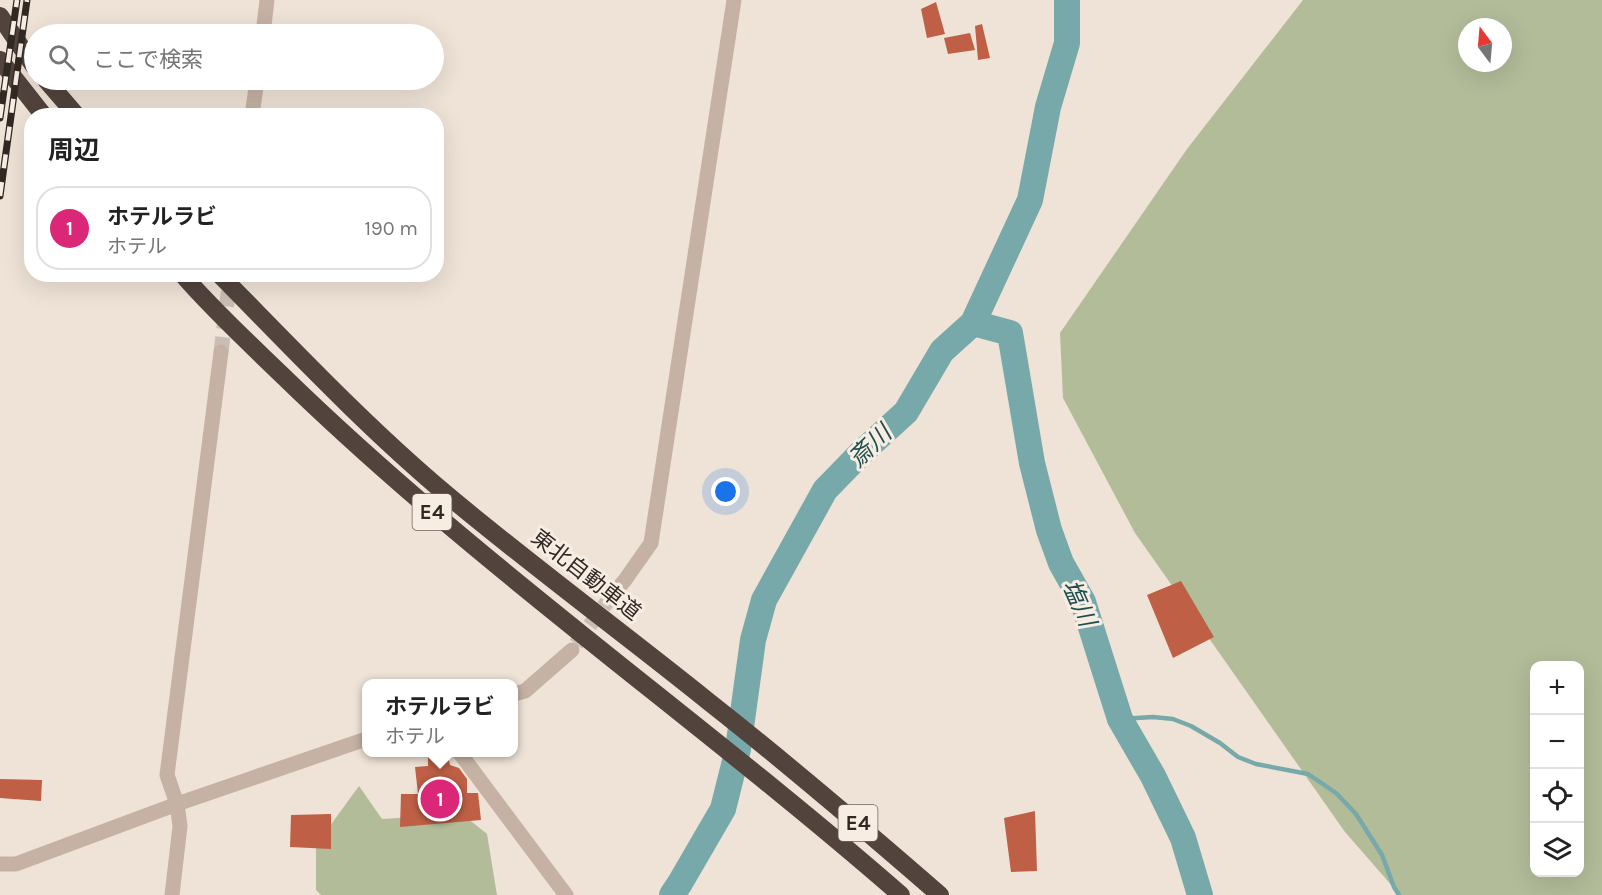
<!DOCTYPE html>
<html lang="ja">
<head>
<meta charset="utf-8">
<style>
  :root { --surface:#fff; --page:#f2f2f2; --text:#222; --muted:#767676; --line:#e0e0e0; --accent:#db2777 }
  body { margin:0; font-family:Karla,"Noto Sans JP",sans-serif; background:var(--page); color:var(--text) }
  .controls { position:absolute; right:18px; bottom:18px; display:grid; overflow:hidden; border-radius:12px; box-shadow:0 6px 24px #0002 }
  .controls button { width:54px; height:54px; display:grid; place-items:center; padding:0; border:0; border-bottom:2px solid var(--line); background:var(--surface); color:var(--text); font:30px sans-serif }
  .compass { position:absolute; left:1458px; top:18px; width:54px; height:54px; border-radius:50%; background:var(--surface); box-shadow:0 6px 24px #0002; rotate:344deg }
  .you { position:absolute; left:726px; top:492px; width:21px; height:21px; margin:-15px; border:4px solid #fff; border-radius:50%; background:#1a73e8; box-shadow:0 0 0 9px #1a73e833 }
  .badge { display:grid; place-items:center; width:39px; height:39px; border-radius:50%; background:var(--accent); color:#fff; font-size:20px; font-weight:700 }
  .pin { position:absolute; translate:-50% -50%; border:3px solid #fff; box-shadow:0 2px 6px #0006 }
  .popup { position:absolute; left:362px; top:679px; width:156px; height:78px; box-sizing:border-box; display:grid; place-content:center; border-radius:12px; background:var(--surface); filter:drop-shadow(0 2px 4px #0005); font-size:20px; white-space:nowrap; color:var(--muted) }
  .popup b { font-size:22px; color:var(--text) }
  .popup::after { content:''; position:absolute; left:50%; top:100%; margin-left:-12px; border:12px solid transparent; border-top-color:var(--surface) }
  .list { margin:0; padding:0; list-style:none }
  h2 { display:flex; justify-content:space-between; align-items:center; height:78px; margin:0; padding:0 24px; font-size:26px }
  h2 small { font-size:20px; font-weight:400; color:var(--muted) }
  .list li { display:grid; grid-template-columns:39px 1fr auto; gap:18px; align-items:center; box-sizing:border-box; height:84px; margin:0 12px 12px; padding:0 12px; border:2px solid var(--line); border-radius:24px }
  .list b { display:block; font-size:22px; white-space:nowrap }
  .list p { margin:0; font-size:20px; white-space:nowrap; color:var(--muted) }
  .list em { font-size:20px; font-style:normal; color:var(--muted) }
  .icon { flex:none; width:33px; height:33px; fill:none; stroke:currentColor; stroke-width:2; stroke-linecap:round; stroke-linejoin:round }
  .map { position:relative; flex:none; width:1602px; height:895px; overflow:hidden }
  .search { position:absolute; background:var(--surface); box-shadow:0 6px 24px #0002; left:24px; top:24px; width:420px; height:66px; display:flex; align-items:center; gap:15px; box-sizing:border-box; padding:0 21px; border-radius:33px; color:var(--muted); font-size:22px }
  .panel { position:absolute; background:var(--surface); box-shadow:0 6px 24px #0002; left:24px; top:108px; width:420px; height:174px; border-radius:24px }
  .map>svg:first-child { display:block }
  .green { fill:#b2bc99; fill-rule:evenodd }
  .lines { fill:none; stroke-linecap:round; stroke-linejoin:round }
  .stream { stroke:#78a9aa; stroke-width:4.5 }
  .river { stroke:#78a9aa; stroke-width:26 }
  .building { fill:#be5f46 }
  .minor-tunnel { stroke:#c9beb3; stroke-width:15; stroke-dasharray:15 8; stroke-linecap:butt }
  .minor { stroke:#c6b2a4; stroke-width:15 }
  .highway { stroke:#52433d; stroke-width:18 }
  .rail-casing { stroke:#322925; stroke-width:7 }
  .rail { stroke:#f7ede3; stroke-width:4.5; stroke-dasharray:14; stroke-linecap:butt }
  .labels { text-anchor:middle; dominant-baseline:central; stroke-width:6; stroke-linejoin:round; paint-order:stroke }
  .shield { fill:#f7ede3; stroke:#6d645e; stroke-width:1.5 }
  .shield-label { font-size:21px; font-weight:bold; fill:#322925 }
  .street-label { font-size:22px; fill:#322925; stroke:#f7ede3 }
  .water-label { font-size:24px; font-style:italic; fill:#1e4f50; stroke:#f7ede3 }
</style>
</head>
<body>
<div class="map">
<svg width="1602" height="895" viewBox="0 0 1602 895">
  <rect width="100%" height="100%" fill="#efe3d7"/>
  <path class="green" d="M1303 0H1602V895H1400L1345 832 1135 533 1063 398 1060 333 1187 149ZM1467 27H1503V63H1467ZM1534 666H1580V872H1534Z
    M359 786 382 819 462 814 487 834 497 895H321L316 890V845Z"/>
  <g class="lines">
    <path class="stream" d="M1120 719 1153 717 1173 719 1191 726 1220 743 1238 757 1256 764 1308 774 1336 793 1356 814 1382 855 1394 887 1399 895"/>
    <path class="river" d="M973 323 1010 333 1032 463 1049 530 1061 563 1083 602 1120 719 1153 776 1183 838 1200 895
      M672 895 680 883 723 809 738 749 753 640 764 600 825 490 860 454 906 412 942 351 973 323 1030 200 1048 107 1067 43V0"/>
  </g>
  <path class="building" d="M936 2 945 34 927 38 921 9Z
    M982 24 990 58 978 60 975 26Z
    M970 33 975 50 948 54 944 38Z
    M1181 581 1214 637 1173 658 1147 595Z
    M447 753 450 765 459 768 467 779V793H478L481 820 400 827 401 794H418L415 767 428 766V755Z
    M0 779 42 780 41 801 0 798Z
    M1035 811 1037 871 1011 872 1004 818Z
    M331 814V849L290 847 291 815Z"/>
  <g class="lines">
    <path class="minor-tunnel" d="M221 352 230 277
      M576 644 610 598"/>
    <path class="minor" d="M263 34 267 0
      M252 116 257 80
      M610 598 625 580 651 543 734 0
      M514 694 525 691 572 650
      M459 752 566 895
      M0 864H16L177 804 366 739
      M172 895 180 826 177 804 167 775 221 352"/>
    <path class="highway" d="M0 16 34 66
      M0 60 44 116
      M46 80 77 116
      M182 274C213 310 249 343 283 376 476 564 698 718 901 895
      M219 274C293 349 365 426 446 494 532 566 622 632 709 702 788 764 864 829 940 895"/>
    <g class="rail-casing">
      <path id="rail" d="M0 118 17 0
        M0 196 27 0"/>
    </g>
    <use href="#rail" class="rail"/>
  </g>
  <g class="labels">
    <g class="shield">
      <rect x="412.5" y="494" width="39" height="36" rx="4.5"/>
      <rect x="838.5" y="805" width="39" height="36" rx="4.5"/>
    </g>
    <g class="shield-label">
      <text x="432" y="512">E4</text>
      <text x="858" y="823">E4</text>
    </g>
    <g class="street-label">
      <text transform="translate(586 575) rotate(38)">東北自動車道</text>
    </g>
    <g class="water-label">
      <text transform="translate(870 446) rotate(-44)">斎川</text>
      <text transform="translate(1079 603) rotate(66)">塩川</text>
    </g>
  </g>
</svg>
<div class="controls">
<button>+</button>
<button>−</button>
<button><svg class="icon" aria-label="locate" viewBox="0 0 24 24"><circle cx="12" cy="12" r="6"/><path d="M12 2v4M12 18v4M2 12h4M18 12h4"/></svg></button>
<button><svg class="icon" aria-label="layers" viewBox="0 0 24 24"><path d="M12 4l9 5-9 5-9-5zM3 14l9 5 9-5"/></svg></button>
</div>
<svg class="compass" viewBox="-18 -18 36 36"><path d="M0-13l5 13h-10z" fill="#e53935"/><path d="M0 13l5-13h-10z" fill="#767676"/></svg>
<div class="you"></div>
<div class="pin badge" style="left:440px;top:799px">1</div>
<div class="popup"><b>ホテルラビ</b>ホテル</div>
<div class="search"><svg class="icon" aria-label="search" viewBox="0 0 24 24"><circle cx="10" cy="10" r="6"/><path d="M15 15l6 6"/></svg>ここで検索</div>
<section class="panel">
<h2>周辺<small></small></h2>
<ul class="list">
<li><span class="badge">1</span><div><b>ホテルラビ</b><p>ホテル</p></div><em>190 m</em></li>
</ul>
</section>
</div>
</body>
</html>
